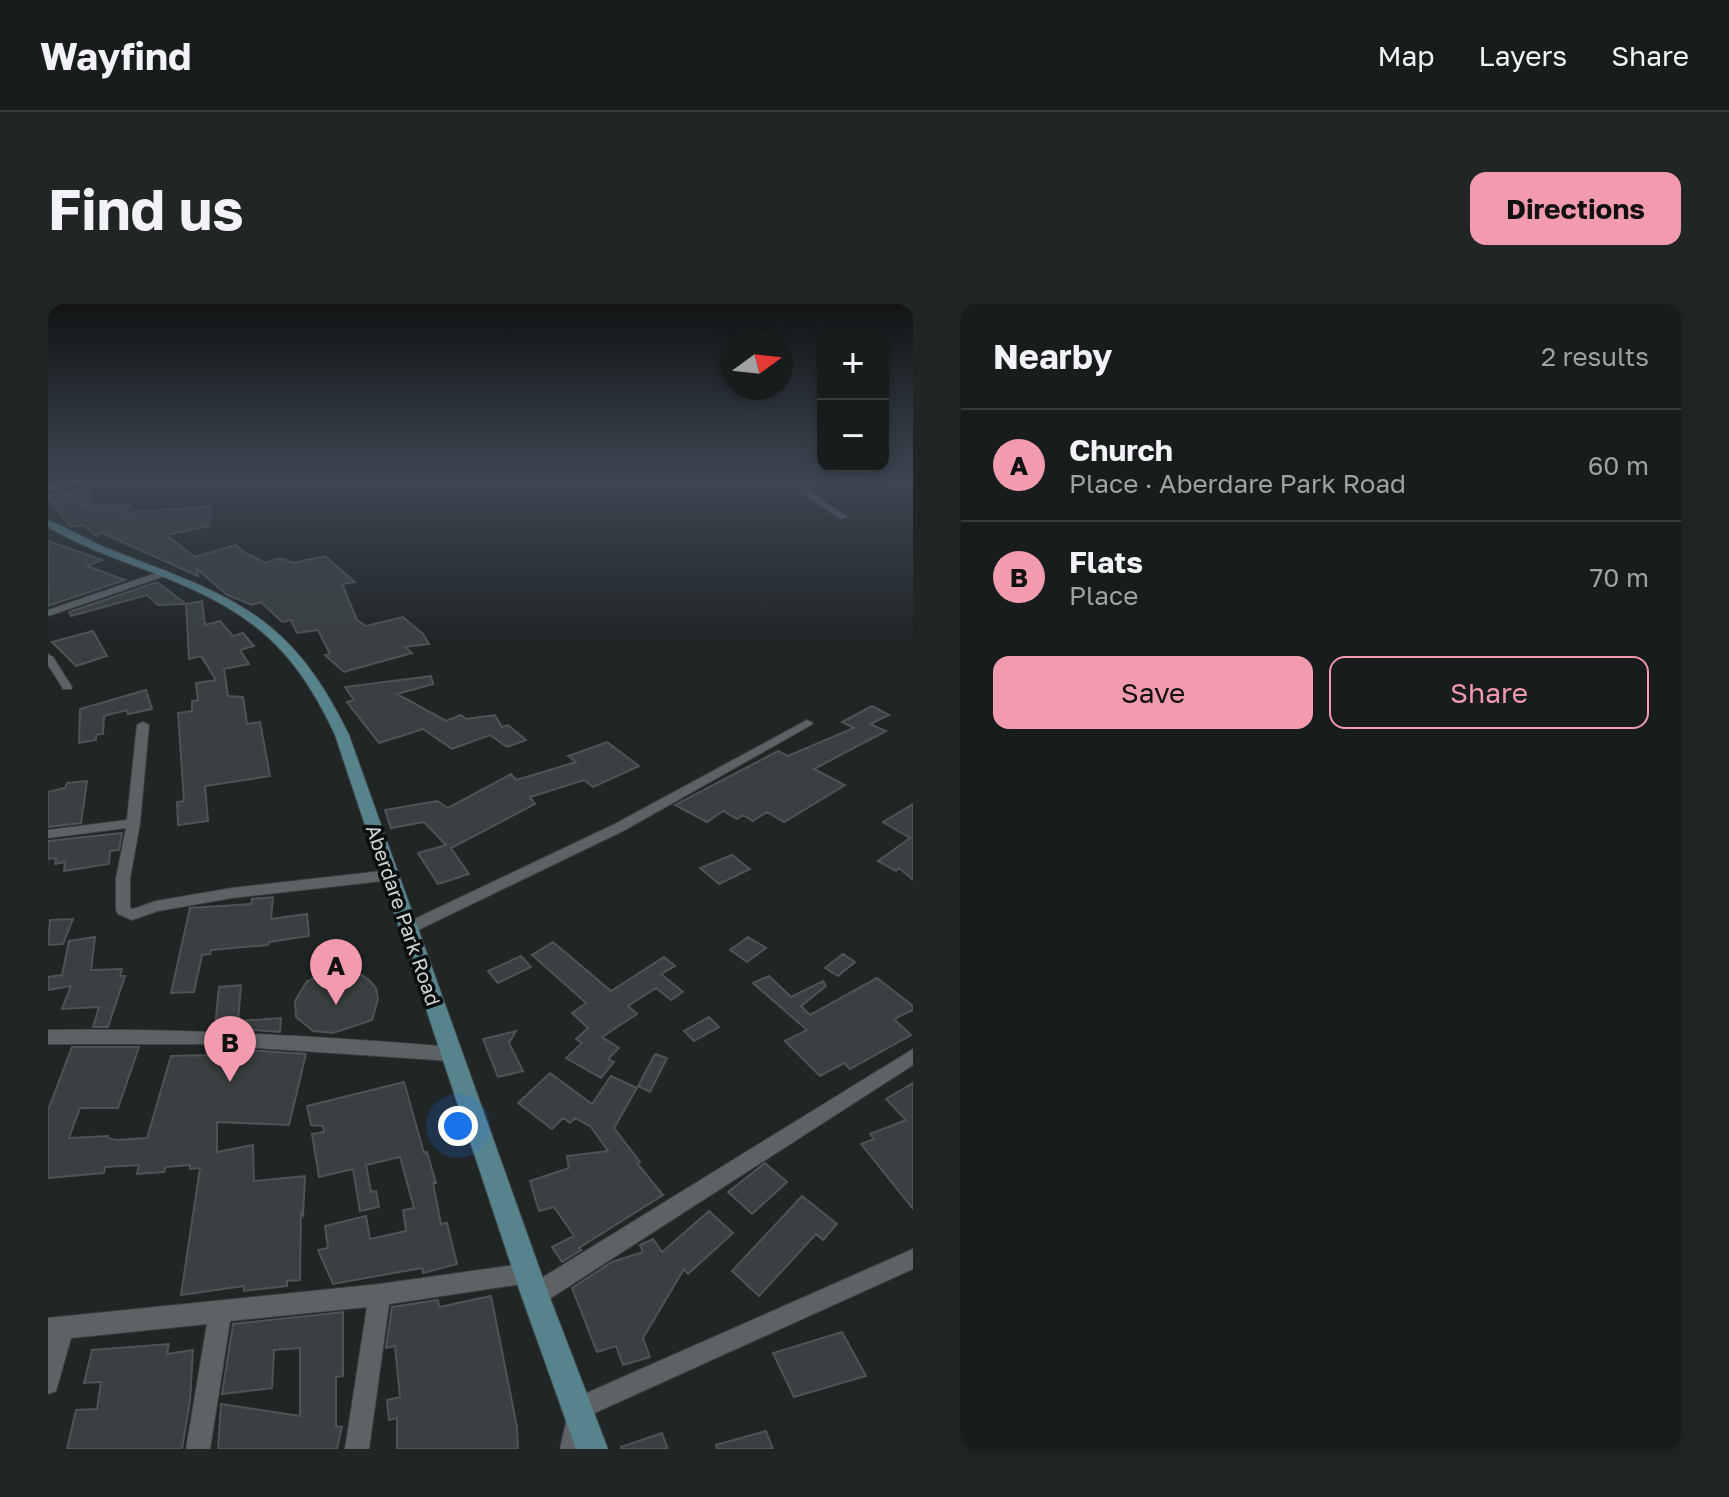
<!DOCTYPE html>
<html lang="en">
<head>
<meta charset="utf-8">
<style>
  :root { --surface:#181c1c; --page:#212525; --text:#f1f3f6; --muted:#9fa1a3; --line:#363a3b; --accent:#f29aae }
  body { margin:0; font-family:"Golos Text",sans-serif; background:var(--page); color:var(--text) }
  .controls { position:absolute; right:24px; top:24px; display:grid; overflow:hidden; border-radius:16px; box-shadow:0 4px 12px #0003 }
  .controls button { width:72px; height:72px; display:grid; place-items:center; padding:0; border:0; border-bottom:2px solid var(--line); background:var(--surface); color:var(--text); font:40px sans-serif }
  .compass { position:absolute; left:673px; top:24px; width:72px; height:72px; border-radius:50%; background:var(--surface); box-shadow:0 4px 12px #0003; rotate:75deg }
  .you { position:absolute; left:410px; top:822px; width:28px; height:28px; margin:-20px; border:6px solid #fff; border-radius:50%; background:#1a73e8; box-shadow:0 0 0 12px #1a73e833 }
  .badge { display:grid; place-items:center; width:52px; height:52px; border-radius:50%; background:var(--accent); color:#111; font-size:26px; font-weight:700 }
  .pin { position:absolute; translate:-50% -66px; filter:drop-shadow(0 2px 4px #0008) }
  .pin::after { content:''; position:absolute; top:42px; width:28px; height:24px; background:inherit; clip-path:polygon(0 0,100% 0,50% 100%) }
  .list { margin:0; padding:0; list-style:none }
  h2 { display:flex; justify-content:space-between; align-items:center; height:104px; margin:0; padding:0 32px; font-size:34px }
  h2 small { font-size:26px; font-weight:400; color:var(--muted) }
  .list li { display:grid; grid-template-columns:52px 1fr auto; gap:24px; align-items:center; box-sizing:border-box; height:112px; padding:0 32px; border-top:2px solid var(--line) }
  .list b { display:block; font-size:30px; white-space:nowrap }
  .list p { margin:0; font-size:26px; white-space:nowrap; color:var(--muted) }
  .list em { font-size:26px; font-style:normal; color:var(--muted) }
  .actions { display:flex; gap:16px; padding:24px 32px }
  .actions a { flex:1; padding:18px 0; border:2px solid var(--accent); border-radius:16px; text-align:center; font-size:28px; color:var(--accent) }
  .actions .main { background:var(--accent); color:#111 }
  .map { position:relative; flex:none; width:865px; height:1145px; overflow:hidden; border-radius:16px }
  header { display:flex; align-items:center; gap:48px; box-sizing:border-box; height:112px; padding:0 40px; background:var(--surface); border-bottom:2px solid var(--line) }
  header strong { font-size:38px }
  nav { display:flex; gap:44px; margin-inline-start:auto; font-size:28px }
  .intro { display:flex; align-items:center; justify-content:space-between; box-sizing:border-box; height:192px; padding:0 48px }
  h1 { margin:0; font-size:56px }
  .button { padding:20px 36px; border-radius:16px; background:var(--accent); color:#111; font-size:28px; font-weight:700 }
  main { display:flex; gap:48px; padding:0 48px }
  aside { flex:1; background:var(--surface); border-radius:16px; box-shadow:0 4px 12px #0003 }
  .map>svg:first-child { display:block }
  .building { fill:#3a4041; stroke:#4e5355; stroke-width:2 }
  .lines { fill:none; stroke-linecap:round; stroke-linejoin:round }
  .street-casing { stroke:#3d4142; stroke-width:2 }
  .secondary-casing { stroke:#3d4142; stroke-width:2 }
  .street { fill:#5d6365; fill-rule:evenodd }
  .secondary { fill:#57838d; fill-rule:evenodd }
  .labels { text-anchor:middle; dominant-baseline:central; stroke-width:7; stroke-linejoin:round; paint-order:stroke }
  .street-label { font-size:20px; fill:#d1d4d5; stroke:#0b0e0e }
</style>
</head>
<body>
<header>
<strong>Wayfind</strong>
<nav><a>Map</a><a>Layers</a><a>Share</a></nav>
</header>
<div class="intro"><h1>Find us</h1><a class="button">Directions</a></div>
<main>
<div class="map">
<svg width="865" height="1145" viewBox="0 0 865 1145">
  <rect width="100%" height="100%" fill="#202526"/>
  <path class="building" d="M40 183 43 195 31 201 83 200 77 209 163 202 161 222 118 231 147 253 188 241 194 247 218 259 232 254 245 259 277 252 307 278 294 280 309 316 318 322 355 313 375 330 381 340 357 343 364 349 296 368 277 351 282 350 270 326 249 329 243 316 234 318 213 298 204 301 179 291 149 265 150 272 52 228 49 232 35 221 22 223 0 192Z
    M0 237 54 256 39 262 77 276 0 302Z
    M109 278 138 300 154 297 157 321 172 317 185 332 195 329 206 342 192 346 201 360 176 365 180 392 195 393 199 420 212 418 222 472 157 482 160 517 130 521 129 498 136 497 130 409 144 407V397L150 396 148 379 168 376 153 352 141 355 138 300 110 301 99 291 23 312 21 308Z
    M45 327 59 352 28 362 4 338Z
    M383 372 385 380 349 390 398 417 413 411 418 415 447 411 454 423 460 421 478 436 459 443 442 431 404 445 375 425 331 439 299 398 306 396 297 383Z
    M98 386 104 405 80 410 79 406 56 412 55 430 48 431V436L31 439 32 405Z
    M824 402 841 411 822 420 838 427 766 465 797 481 736 518 719 508 705 517 695 511 689 515 675 507 659 518 627 501 730 447 740 452 806 424 794 418Z
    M559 438 591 462 545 483 536 476 482 493 487 500 403 544 421 570 390 580 370 549 398 541 376 518 343 524 337 506 389 497 400 504 463 470 468 476 528 458 520 452Z
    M39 477 33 519 0 523V488L17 484 19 479Z
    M865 500V576L851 564 848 567 830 557 862 534 835 518Z
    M74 529 71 546 62 547 61 560 16 567 17 558 7 560 8 554 0 555V537Z
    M684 551 702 565 671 580 652 564Z
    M225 593 223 615 259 610 261 632 221 638 220 641 163 646 162 650 154 651 146 688 123 689 142 604 203 600 204 595Z
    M25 615 15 640 0 641 2 616Z
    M47 633 43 666 74 665 72 672H77L60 723H45L51 703 14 705 23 682 0 686V673L14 671 21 637Z
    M700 633 718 644 699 658 682 646Z
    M505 638 563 687 616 653 627 662 613 670 635 688 623 696 608 684 580 702 589 710 554 733 571 744 560 755 566 758 553 774 518 754 534 739 528 735 540 724 524 709 538 699 484 651Z
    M795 650 807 658 790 672 777 664Z
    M473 652 483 663 450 679 440 667Z
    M306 666 321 676 328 684 330 695 324 716 285 729 265 727 248 713 247 697 259 677 285 667Z
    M721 672 743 693 775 677 778 682 753 702 762 711 829 674 865 702V706L846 715 863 731 802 765 796 759 772 772 737 737 759 726 705 679Z
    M193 681 190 717 233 714 232 728 167 723 171 683Z
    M661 713 671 723 646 737 636 727Z
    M468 727 461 739 475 767 450 773 435 735Z
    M24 743H91L70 804H32L21 834 60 832V834L68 836 99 834 123 752 164 751 167 744 258 750 241 821 169 818V848L205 841 206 877 257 872 255 911 253 907 252 976 239 977V982L196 987V982L133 991 152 864 142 865V861L118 863 116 868 89 870 91 861 57 863 56 869 0 874V806Z
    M607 750 619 754 602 788 590 782Z
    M502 769 544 800 563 772 589 784 566 824 592 858 589 859 615 891 531 944 533 946 514 958 504 943 526 932 506 903 491 907 482 877 521 864 519 852 560 847 543 823 527 814 522 819 515 814 504 825 470 799Z
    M356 778 376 849 379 848 388 879H385L393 920 399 919 409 960 375 969 374 964 285 980 270 946 280 944 277 922 318 912 322 935 358 927 355 906 366 904 352 853 318 861 323 888 328 887 331 903 312 907 305 865 271 873 264 830 276 828 275 822 263 821 259 802Z
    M865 779V905L813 840 826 835 822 830 858 816 838 795Z
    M717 859 739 878 704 910 680 888Z
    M754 892 789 920 775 936 768 930 711 992 684 967Z
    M661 907 685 929 640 970 636 965 595 1034 602 1053 575 1061 568 1042 549 1048 524 984 564 958 595 948 592 941 605 935 614 948Z
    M443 992 469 1123 470 1145H349V1114L341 1116 339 1096 352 1093 347 1042 338 1044 344 1003 390 996 391 1003Z
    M295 1008V1072L288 1073V1122L294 1123 289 1145H170L173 1100 252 1112V1044L226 1046 224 1084 174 1090 185 1020Z
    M794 1028 818 1072 746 1093 725 1049Z
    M121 1040 119 1050 145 1046 142 1097 134 1145H19L28 1106 49 1105 53 1078 36 1079 44 1046Z
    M718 1127 725 1145H669L668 1141Z
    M614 1129 620 1145H573V1143Z"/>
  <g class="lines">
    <g class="street-casing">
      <path id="street" d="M26 177H42L0 187V183Z
        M738 177H746L799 213 792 215Z
        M117 266 121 269 120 271 0 312V306Z
        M0 350 5 353 24 383 23 385H15L14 383 0 361Z
        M759 416 765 419 763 421 577 526 366 628H356L354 624 356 620 567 520Z
        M95 418 101 421 92 519 82 574V604L85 605 108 597 184 584 343 566 350 571 343 576 184 594 110 607 84 616 70 610 68 606V574L78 524 0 534V526L79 516 89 421Z
        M0 726C135 724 269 732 404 743L410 745 413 750 410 755 404 757 152 740H0Z
        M865 745V761L495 999 487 1002 479 999 476 991 479 983Z
        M865 945V965L542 1111 536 1145H512L523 1096Z
        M481 959 488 962 492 969 488 976 481 979 341 1000 321 1145H297L319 1003 182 1017 162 1145H138L159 1020 23 1034 8 1087 0 1090V1014L332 980Z"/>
    </g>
    <g class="secondary-casing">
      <path id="secondary" d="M0 216C21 224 40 237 61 245 182 292 241 307 301 431L501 991 560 1145H528L473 991 287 431C242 334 193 302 95 265 63 253 30 241 0 223Z"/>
    </g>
    <use href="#street" class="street"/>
    <use href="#secondary" class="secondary"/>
  </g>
  <linearGradient id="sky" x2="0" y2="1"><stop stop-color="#121415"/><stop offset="0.52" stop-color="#3c4652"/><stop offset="1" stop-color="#3c4652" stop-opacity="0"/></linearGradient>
  <rect width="865" height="338" fill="url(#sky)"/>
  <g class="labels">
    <g class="street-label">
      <text transform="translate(356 611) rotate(71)">Aberdare Park Road</text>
    </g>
  </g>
</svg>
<div class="controls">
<button>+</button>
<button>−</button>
</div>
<svg class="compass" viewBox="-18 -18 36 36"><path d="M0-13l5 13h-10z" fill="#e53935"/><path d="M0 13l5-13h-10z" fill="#9fa1a3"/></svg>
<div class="you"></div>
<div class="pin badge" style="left:288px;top:701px">A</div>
<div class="pin badge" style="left:182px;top:778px">B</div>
</div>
<aside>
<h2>Nearby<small>2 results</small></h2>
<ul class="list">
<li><span class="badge">A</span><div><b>Church</b><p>Place · Aberdare Park Road</p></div><em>60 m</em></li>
<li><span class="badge">B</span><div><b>Flats</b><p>Place</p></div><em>70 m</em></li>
</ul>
<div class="actions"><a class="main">Save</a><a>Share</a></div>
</aside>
</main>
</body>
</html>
